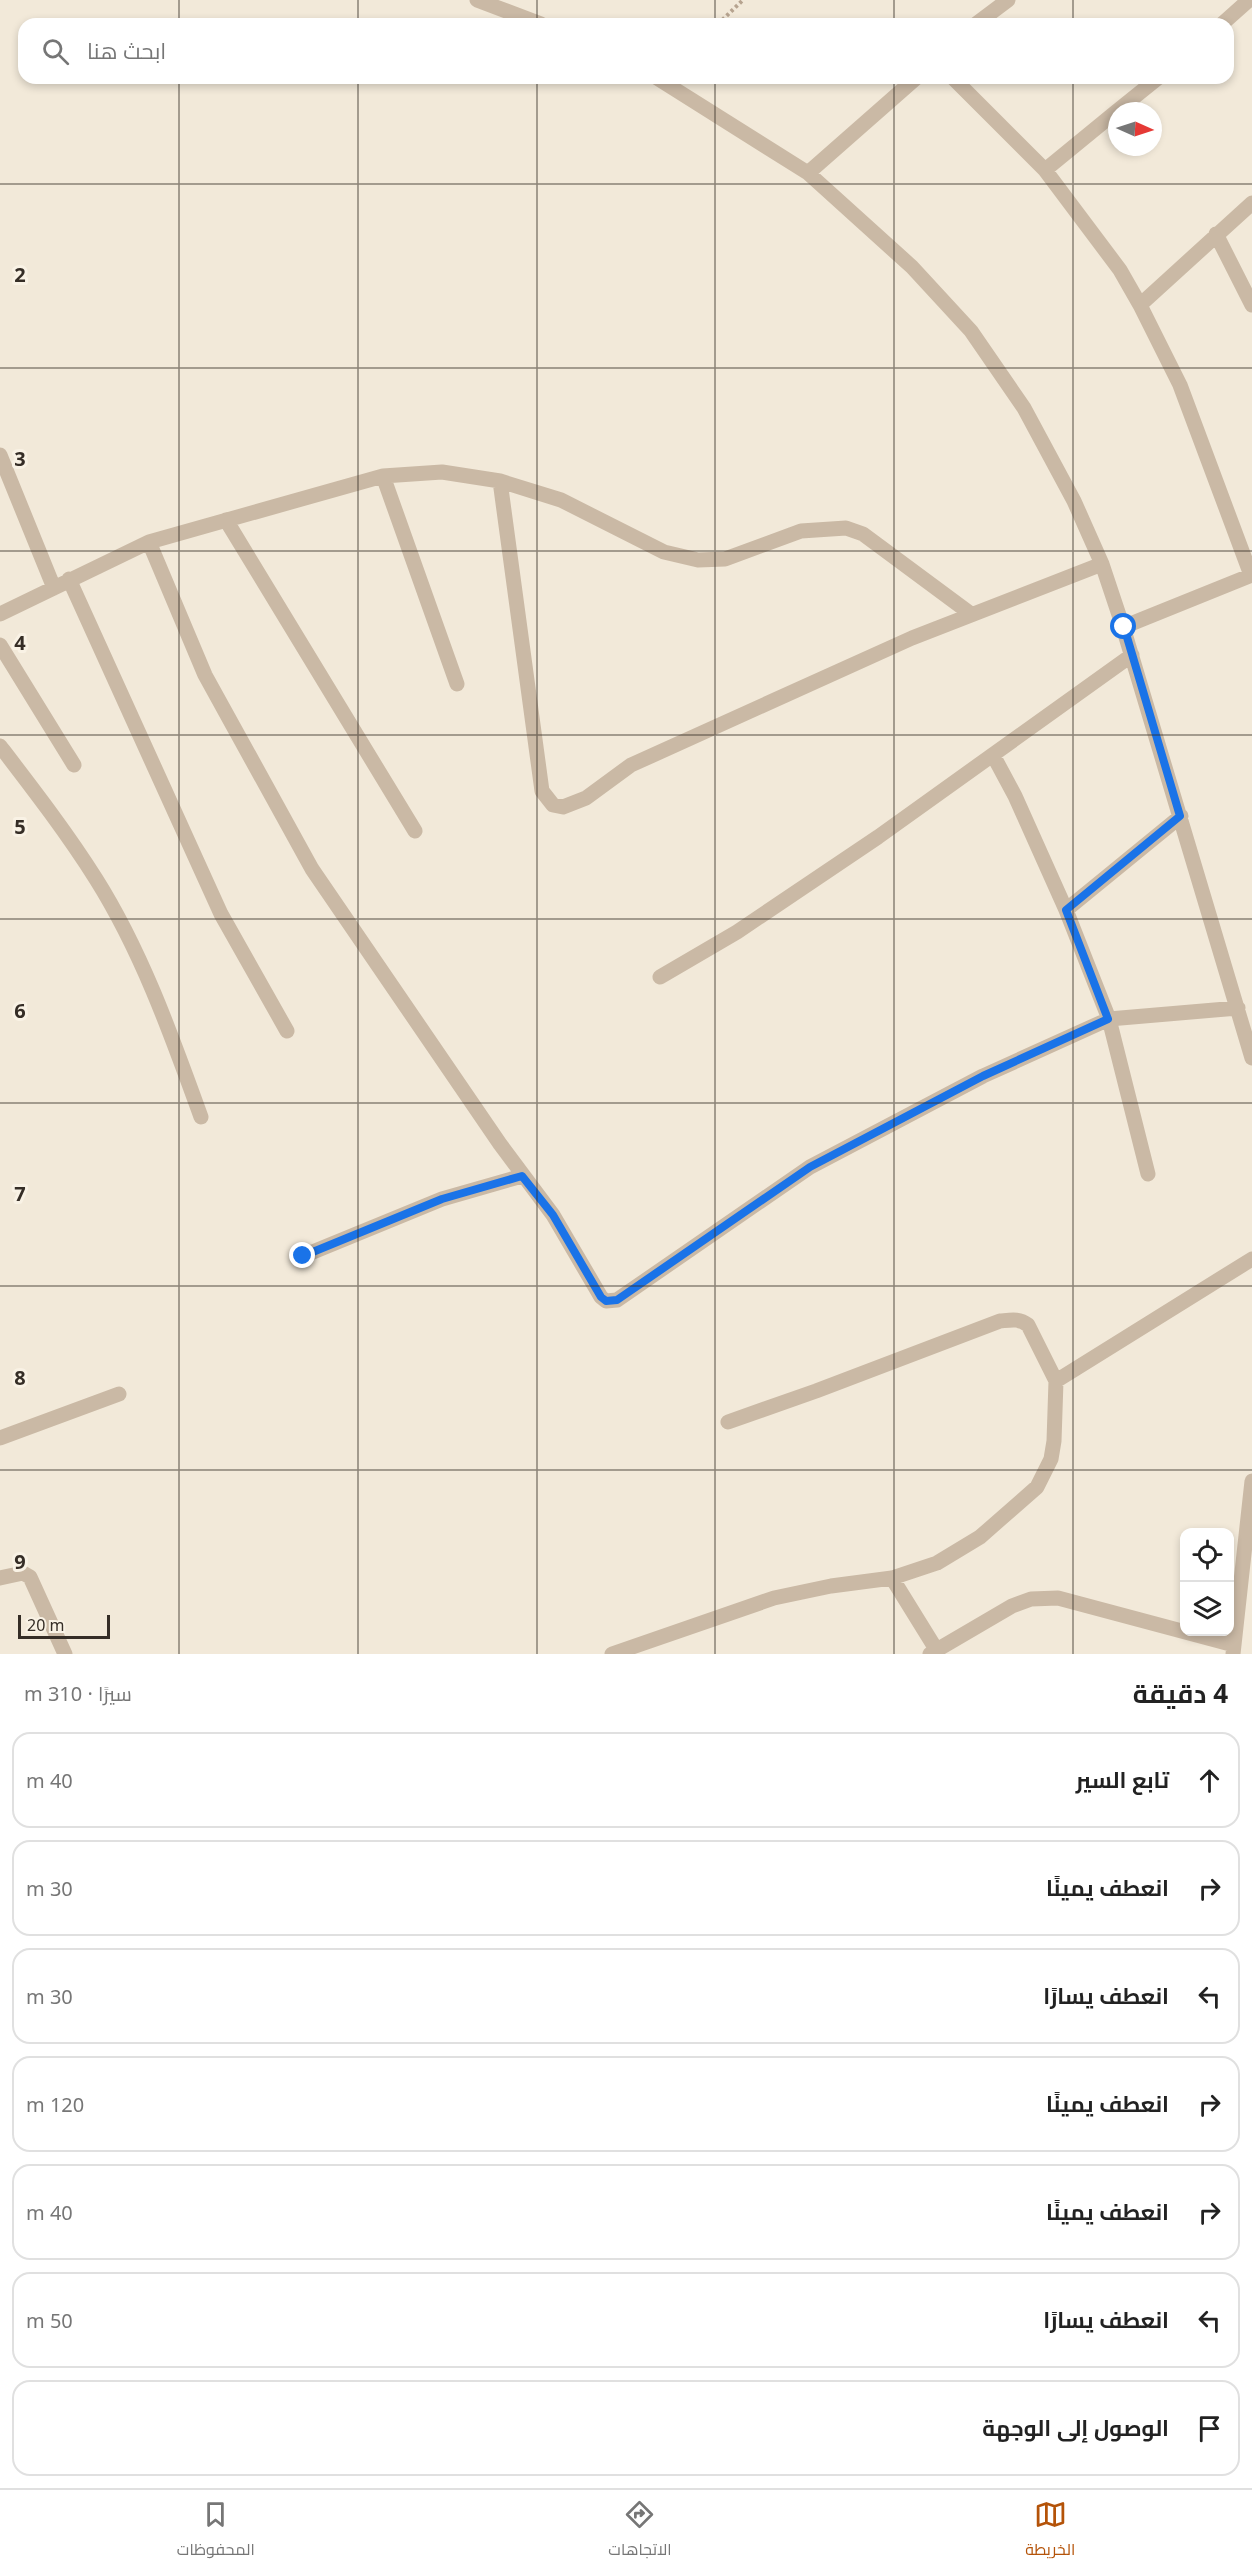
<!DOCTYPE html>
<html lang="ar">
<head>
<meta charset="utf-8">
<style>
  :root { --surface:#fff; --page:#f6f6f6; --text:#222; --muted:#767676; --line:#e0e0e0; --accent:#b45309 }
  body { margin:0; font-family:"Noto Sans",Cairo,sans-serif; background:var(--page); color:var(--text); direction:rtl }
  .controls { position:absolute; right:18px; bottom:18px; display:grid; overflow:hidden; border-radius:12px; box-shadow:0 3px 9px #0003 }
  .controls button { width:54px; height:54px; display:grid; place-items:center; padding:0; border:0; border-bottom:2px solid var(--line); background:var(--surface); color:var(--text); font:30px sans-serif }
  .compass { position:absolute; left:1108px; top:102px; width:54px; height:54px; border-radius:50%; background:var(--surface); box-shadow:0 3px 9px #0003; rotate:93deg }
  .scale { position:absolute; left:18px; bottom:15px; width:92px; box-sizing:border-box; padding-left:6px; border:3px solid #352d26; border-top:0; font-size:16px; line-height:21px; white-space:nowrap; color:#352d26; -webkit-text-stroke:4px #f9f2e5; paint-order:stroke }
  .stop { position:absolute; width:18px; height:18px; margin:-14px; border:4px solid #1a73e8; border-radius:50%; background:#fff }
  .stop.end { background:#1a73e8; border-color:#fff; box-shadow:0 2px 6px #0008 }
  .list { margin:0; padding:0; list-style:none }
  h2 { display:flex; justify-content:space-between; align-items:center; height:78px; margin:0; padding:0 24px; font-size:26px }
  h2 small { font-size:20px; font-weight:400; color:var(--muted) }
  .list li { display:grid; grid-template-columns:39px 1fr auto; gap:18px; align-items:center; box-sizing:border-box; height:96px; margin:0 12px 12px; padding:0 12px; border:2px solid var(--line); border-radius:18px }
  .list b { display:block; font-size:22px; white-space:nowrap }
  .list em { font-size:20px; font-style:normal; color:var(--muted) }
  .icon { flex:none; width:33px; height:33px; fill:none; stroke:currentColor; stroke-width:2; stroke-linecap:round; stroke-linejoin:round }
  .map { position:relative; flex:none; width:1252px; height:1654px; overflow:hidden; direction:ltr }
  .search { position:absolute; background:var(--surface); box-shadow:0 3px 9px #0003; left:18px; right:18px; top:18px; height:66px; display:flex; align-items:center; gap:15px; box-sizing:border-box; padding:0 21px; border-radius:18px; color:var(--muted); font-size:22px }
  .sheet { height:834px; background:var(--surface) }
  nav { display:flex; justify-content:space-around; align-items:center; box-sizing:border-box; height:84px; border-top:2px solid var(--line); background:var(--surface); font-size:16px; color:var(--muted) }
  nav a { display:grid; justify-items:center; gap:3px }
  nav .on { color:var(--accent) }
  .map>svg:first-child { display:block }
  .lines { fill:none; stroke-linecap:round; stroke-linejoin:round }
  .path { stroke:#b6a38f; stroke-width:4; stroke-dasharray:3 3; stroke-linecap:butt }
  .street { stroke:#cab9a5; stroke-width:15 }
  .route { stroke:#1a73e8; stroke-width:8 }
  .grid { fill:none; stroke:#352d26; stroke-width:1.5; stroke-opacity:0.55 }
  .grid-label { font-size:20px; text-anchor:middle; font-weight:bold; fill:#352d26; stroke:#f9f2e5; stroke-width:6; stroke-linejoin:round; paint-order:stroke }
</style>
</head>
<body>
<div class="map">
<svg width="1252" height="1654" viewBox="0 0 1252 1654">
  <rect width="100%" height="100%" fill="#f2e9d9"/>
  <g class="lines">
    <path class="path" d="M718 24 743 0"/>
    <path class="street" d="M477 0 541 24
      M976 24 1008 0
      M1222 24 1249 0
      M657 78 808 173 912 267 971 331 1024 408 1074 501 1102 564 1123 627 1252 1058
      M953 78 1045 170 1120 270 1140 305 1180 385 1251 575
      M1117 111 1158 78
      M1045 170 1117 111
      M808 173 916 78
      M1216 234 1252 305
      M1140 305 1252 203
      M0 455 54 588
      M383 476 457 684
      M500 481 542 791 553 805 563 807 586 798 631 765 912 638 1102 564
      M226 520 415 831
      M149 542 383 476 442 472 500 481 561 500 664 552 698 560 725 559 801 531 846 528 863 534 971 614
      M69 579 221 914 287 1031
      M0 614 149 542 205 675 312 869 500 1144 553 1215 601 1297 606 1301 617 1300 810 1167 983 1076 1109 1019 1238 1008
      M1123 627 1252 575
      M0 645 74 765
      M0 746C33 789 67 833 96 879 142 952 172 1037 201 1117
      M993 755 1015 796 1066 910 1109 1019 1148 1174
      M1066 910 1181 816
      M660 977 737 932 878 837 1132 655
      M303 1256 442 1199 522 1176
      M728 1422 816 1391 1000 1321C1011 1320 1019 1318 1028 1325L1056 1381
      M0 1438 119 1394
      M0 1578 23 1573 30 1577 65 1654
      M892 1578 939 1654
      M612 1654 774 1598 831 1586 892 1578 937 1563 980 1537 1037 1487 1051 1459 1054 1441 1056 1381 1252 1259
      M930 1654 1012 1606 1031 1599 1058 1598 1234 1645
      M1233 1654 1252 1481"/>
  </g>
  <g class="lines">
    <path class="route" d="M303 1256 442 1199 522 1176 553 1215 601 1297 606 1301 617 1300 810 1167 983 1076 1108 1019 1066 910 1180 816 1124 627"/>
  </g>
  <path class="grid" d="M179 0V24M358 0V24M537 0V24M715 0V24M894 0V24M1073 0V24M179 78V1654M358 78V1654M537 78V1654M715 78V1654M894 78V1654M1073 78V1654M0 184H1252M0 368H1252M0 551H1252M0 735H1252M0 919H1252M0 1103H1252M0 1286H1252M0 1470H1252"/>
  <g class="grid-label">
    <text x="20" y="282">2</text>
    <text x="20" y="466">3</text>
    <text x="20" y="650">4</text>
    <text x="20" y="834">5</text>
    <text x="20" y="1018">6</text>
    <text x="20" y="1201">7</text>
    <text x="20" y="1385">8</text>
    <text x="20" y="1569">9</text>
  </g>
</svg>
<div class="controls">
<button><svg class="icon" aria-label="locate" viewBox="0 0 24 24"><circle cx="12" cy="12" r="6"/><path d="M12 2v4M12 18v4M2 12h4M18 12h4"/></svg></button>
<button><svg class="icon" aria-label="layers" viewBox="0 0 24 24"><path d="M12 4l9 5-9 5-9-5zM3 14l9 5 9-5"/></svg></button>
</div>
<svg class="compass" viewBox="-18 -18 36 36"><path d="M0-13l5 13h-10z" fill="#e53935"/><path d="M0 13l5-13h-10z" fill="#767676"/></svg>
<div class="scale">20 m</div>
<div class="stop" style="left:1124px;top:627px"></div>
<div class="stop end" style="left:303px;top:1256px"></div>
<div class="search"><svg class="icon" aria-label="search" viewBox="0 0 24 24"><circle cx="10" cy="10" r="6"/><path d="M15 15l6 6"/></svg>ابحث هنا</div>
</div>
<section class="sheet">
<h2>4 دقيقة<small>سيرًا · 310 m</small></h2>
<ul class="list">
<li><svg class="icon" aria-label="ahead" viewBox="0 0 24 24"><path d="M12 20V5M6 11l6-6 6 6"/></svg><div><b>تابع السير</b></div><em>40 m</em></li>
<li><svg class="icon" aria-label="right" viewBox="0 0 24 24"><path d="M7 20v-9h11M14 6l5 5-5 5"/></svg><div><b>انعطف يمينًا</b></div><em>30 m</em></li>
<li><svg class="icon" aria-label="left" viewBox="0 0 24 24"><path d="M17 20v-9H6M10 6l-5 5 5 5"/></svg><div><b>انعطف يسارًا</b></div><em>30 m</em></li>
<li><svg class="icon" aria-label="right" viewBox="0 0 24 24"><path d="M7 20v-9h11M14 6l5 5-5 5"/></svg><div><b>انعطف يمينًا</b></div><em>120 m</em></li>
<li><svg class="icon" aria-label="right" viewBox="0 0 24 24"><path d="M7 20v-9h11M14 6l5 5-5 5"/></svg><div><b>انعطف يمينًا</b></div><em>40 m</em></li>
<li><svg class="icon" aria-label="left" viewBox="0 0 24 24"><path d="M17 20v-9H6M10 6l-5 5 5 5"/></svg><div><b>انعطف يسارًا</b></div><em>50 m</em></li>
<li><svg class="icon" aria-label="arrive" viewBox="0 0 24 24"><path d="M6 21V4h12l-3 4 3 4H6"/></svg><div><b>الوصول إلى الوجهة</b></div></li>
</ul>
</section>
<nav>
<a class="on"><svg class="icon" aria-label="map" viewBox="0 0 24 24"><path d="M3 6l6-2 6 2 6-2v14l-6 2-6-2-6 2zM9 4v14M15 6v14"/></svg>الخريطة</a>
<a><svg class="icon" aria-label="directions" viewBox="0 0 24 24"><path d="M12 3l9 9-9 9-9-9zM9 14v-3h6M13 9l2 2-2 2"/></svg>الاتجاهات</a>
<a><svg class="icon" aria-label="saved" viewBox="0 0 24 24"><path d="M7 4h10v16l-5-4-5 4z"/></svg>المحفوظات</a>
</nav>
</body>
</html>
